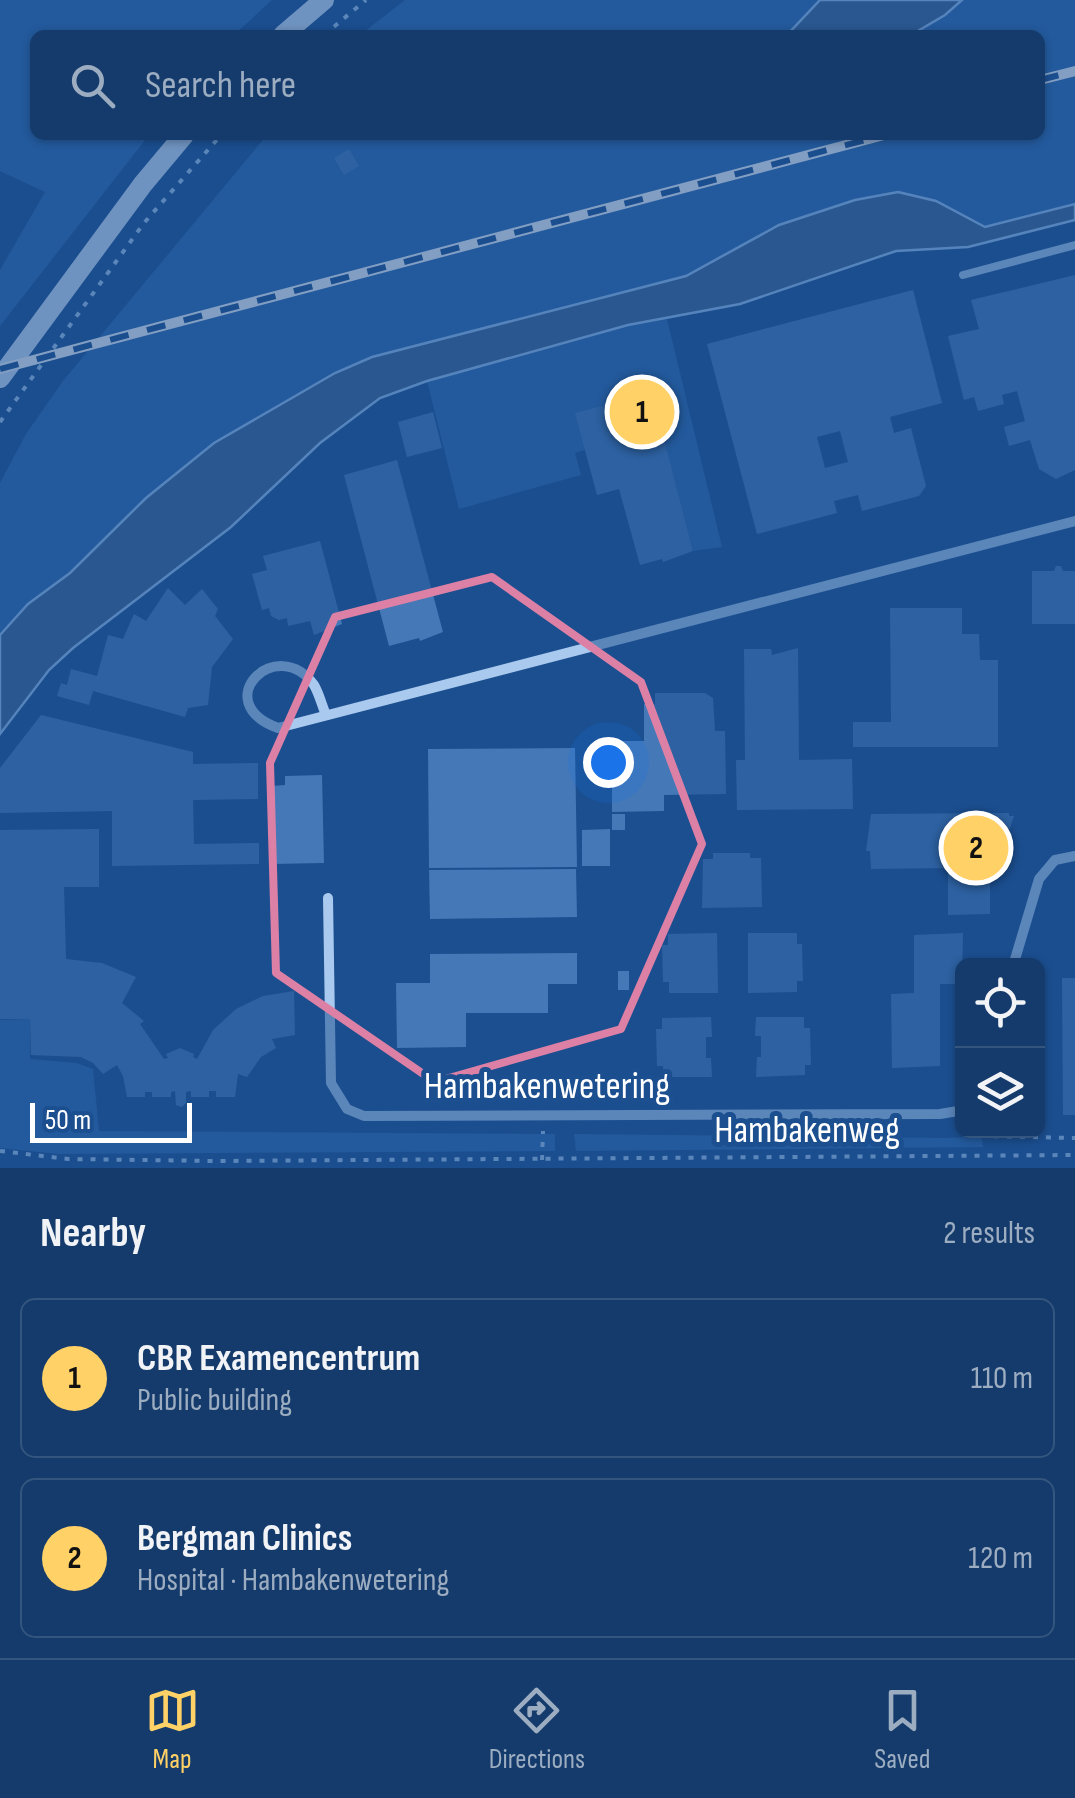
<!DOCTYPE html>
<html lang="en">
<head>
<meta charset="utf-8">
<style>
  :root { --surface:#143b6b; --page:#1d4271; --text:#f1f3f6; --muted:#9dadc1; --line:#33557e; --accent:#ffd166 }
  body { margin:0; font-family:"Sofia Sans Condensed",sans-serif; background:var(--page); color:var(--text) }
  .controls { position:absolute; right:30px; bottom:30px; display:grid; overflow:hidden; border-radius:15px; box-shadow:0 2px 8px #0004 }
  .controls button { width:90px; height:90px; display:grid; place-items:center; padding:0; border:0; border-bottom:2px solid var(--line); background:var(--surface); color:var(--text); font:50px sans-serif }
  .scale { position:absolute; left:30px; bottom:25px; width:162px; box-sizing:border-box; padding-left:10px; border:5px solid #fff; border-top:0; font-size:28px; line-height:35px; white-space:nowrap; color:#fff; -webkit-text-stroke:8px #1b4f8f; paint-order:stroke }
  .you { position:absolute; left:608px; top:762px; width:35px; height:35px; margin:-25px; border:8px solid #fff; border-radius:50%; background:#1a73e8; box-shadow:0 0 0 15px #1a73e833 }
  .badge { display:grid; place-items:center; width:65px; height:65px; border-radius:50%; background:var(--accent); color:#111; font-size:32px; font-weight:700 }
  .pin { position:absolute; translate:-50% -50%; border:5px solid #fff; box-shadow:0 2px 10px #0006 }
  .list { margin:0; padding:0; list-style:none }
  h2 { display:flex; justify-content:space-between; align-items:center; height:130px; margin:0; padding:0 40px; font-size:42px }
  h2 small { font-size:32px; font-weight:400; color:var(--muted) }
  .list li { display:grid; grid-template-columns:65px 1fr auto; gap:30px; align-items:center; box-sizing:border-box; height:160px; margin:0 20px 20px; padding:0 20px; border:2px solid var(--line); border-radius:15px }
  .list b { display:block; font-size:38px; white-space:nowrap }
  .list p { margin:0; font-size:32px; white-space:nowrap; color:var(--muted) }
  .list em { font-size:32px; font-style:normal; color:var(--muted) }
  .icon { flex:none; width:55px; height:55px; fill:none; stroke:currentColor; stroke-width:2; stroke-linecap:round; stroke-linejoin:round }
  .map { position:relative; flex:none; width:1075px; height:1168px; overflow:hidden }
  .search { position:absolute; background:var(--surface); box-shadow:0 2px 8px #0004; left:30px; right:30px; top:30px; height:110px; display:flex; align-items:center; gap:25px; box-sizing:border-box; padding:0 35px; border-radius:15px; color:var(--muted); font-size:38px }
  .sheet { height:490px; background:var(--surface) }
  nav { display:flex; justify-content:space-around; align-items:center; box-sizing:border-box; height:140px; border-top:2px solid var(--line); background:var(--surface); font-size:28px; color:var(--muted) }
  nav a { display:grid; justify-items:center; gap:5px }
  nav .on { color:var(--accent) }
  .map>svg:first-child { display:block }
  .green { fill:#2e69ad }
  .water { fill:#3c6290; stroke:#9cc4f0; stroke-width:2.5 }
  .building { fill:#4478b7; fill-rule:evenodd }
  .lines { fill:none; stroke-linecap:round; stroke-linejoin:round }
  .path { stroke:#a9c9ee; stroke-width:4; stroke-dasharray:5 8; stroke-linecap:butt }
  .lane { stroke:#a9c9ee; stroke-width:8 }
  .street { stroke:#a9c9ee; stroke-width:10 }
  .secondary { stroke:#d6e6fa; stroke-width:20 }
  .rail-casing { stroke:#fff; stroke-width:10 }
  .rail { stroke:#1b4f8f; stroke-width:6; stroke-dasharray:19; stroke-linecap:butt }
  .marked { fill:none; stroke:#dd80a5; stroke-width:8; stroke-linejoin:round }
  .labels { text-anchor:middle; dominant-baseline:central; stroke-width:10; stroke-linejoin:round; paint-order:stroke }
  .street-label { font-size:38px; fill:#fff; stroke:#1b4f8f }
</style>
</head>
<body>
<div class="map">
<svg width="1075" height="1168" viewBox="0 0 1075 1168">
  <rect width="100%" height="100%" fill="#1b4f8f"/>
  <path class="green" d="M0 0H272L234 35H35V135H149L0 326V270L45 192 0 171Z
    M405 0H820L787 35H360Z
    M962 0H1075V204L985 227 936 201 898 192 855 200 779 225 686 276 372 357 335 373 214 443 146 498 70 573 28 604 0 635V483L26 434 63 381 267 135H1040V35H911L945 15Z
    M667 319 722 547 693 551 651 393 585 450 575 453 581 475 459 509 427 381 629 325Z
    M30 1019V1059L77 1063 93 1069 99 1131 555 1134V1151L59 1154 0 1148V1020Z
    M981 1130 983 1147 576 1151 574 1134 945 1138 968 1137Z"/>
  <path class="water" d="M820 0H962L945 15 911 35H787Z
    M898 192 936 201 985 227 1075 204V220L968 247 896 251 740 304 628 325 427 381 380 398 320 443 231 527 73 648 49 670 0 734V635L28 604 70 573 146 498 214 443 335 373 372 357 686 276 779 225 855 200Z"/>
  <path class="building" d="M349 149 359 166 344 175 334 158Z
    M1075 275V470L1056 479 1039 469 1030 440 1009 446 1004 427 1025 421 1017 391 1002 395 1004 404 978 411 974 397 964 400 948 336 979 329 971 300Z
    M913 290 942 403 890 417 894 433 911 428 926 486 919 496 862 511 858 495 834 501 837 513 757 534 707 344ZM840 431 848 462 825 468 817 437Z
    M652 393 693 551 663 562 662 559 640 565 619 489 597 495 575 413Z
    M433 412 442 448 407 457 398 422Z
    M397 460 443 632 420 641 419 638 389 646 344 475Z
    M320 541 342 624 314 635 310 621 288 626 287 618 279 620 271 616 269 608 262 610 252 574 267 570 263 556Z
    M1056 566H1061L1063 571H1075V624H1032V571H1054Z
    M168 588 185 605 202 589 218 609 215 616 233 639 212 667 208 705 188 708 185 717 93 691 89 705 57 696 61 683 67 685 71 669 97 676 108 635 123 639 134 614 146 621Z
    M890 608H962V634H979L980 660H998V747H853V722H891Z
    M798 648 799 760 852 759 853 809 737 810 736 760H745L744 649H771L772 655Z
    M655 693H705L713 698 715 731H725L726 794 664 795V811L612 812V741H644V704H655Z
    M41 715 193 752V764L258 763V799L193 800 194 844 259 843V864L112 866V811L0 813V768Z
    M575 748 577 867 429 868 428 749Z
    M322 775 324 863 273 864 272 786 285 785V776Z
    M1009 813V816H1014L997 868H990V914L948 915V868L871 869 870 851H866L871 814Z
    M612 814H625V830H612Z
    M99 829V887H64L66 959 102 963 136 977 122 1003 144 1021 140 1024 164 1059 168 1058 166 1054 180 1048 194 1054 193 1057 197 1059 213 1030 236 1009 263 996 294 991 295 1035 272 1039 276 1048 261 1057 247 1077 238 1074 235 1097H216V1091H209V1097H191V1091L186 1092V1103L182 1107 176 1105 175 1091 171 1092V1097H152V1092H145V1097H127L123 1076 117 1065 103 1074 93 1063 81 1057 31 1055 30 1019H0V830Z
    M610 829V866H582V830Z
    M713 853H750V858H761L762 907 702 908 703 859H713Z
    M576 869 577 917 430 919 429 870Z
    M717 933 718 993H669V982H663L662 945H668V934Z
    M748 933H797V944H802L803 981H797V992L748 993Z
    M963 933 962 984H940V1066L892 1068 891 994 914 993V935Z
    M577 953V984H548V1013H466V1047L397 1048 396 983H430V954Z
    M618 971H629V990H618Z
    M1062 978H1075V1115H1063Z
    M711 1017 712 1037H706V1058H711L712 1077H663V1066H657L656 1029H662V1018Z
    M756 1017H804V1028H810L811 1065H805V1075L756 1077 757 1057H761V1036H755Z"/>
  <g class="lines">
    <path class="path" d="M324 35 366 0
      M0 422 144 223 221 135
      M986 1130 987 1136 1075 1138
      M0 1151 68 1159 216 1161 1075 1155
      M542 1160 543 1131"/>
    <path class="lane" d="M963 275 1075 245"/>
    <path class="street" d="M326 715C322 706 319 693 314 685 277 633 207 702 278 728L1075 521
      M328 898 331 1083 347 1109 364 1116 940 1114 958 1111 962 1106
      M1013 966 1039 879 1055 860 1075 856"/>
    <path class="secondary" d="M283 35 324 0
      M0 378 143 184 184 135"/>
    <g class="rail-casing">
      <path id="rail" d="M1040 80 1075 71
        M0 369 884 135"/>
    </g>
    <use href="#rail" class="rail"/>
  </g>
  <path d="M0 0H1075V1168H0ZM492 577 641 682 702 844 621 1029 435 1082 276 973 270 763 335 617Z" fill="#1b4f8f" fill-opacity=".55" fill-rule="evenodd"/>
  <path class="marked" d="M492 577 641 682 702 844 621 1029 435 1082 276 973 270 763 335 617Z"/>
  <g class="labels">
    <g class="street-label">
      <text x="547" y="1086">Hambakenwetering</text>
      <text x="807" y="1130">Hambakenweg</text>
    </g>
  </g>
</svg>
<div class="controls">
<button><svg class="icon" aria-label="locate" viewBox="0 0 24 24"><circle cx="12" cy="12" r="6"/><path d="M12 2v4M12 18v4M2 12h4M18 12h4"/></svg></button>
<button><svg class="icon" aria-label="layers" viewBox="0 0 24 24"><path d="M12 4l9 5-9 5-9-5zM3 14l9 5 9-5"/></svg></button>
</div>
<div class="scale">50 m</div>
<div class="you"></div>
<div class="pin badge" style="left:642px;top:412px">1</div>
<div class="pin badge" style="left:976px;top:848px">2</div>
<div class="search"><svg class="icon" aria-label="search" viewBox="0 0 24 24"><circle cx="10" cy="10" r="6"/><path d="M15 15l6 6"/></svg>Search here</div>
</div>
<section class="sheet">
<h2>Nearby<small>2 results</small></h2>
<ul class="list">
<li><span class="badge">1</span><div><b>CBR Examencentrum</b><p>Public building</p></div><em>110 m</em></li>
<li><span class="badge">2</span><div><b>Bergman Clinics</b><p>Hospital · Hambakenwetering</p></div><em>120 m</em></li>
</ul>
</section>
<nav>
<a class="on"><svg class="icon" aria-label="map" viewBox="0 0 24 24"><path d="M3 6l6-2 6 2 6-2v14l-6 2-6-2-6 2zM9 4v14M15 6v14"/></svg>Map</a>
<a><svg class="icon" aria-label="directions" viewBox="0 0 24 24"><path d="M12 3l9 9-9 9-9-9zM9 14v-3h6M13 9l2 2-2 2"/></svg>Directions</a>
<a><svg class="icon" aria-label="saved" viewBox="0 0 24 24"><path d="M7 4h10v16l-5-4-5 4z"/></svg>Saved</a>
</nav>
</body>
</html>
